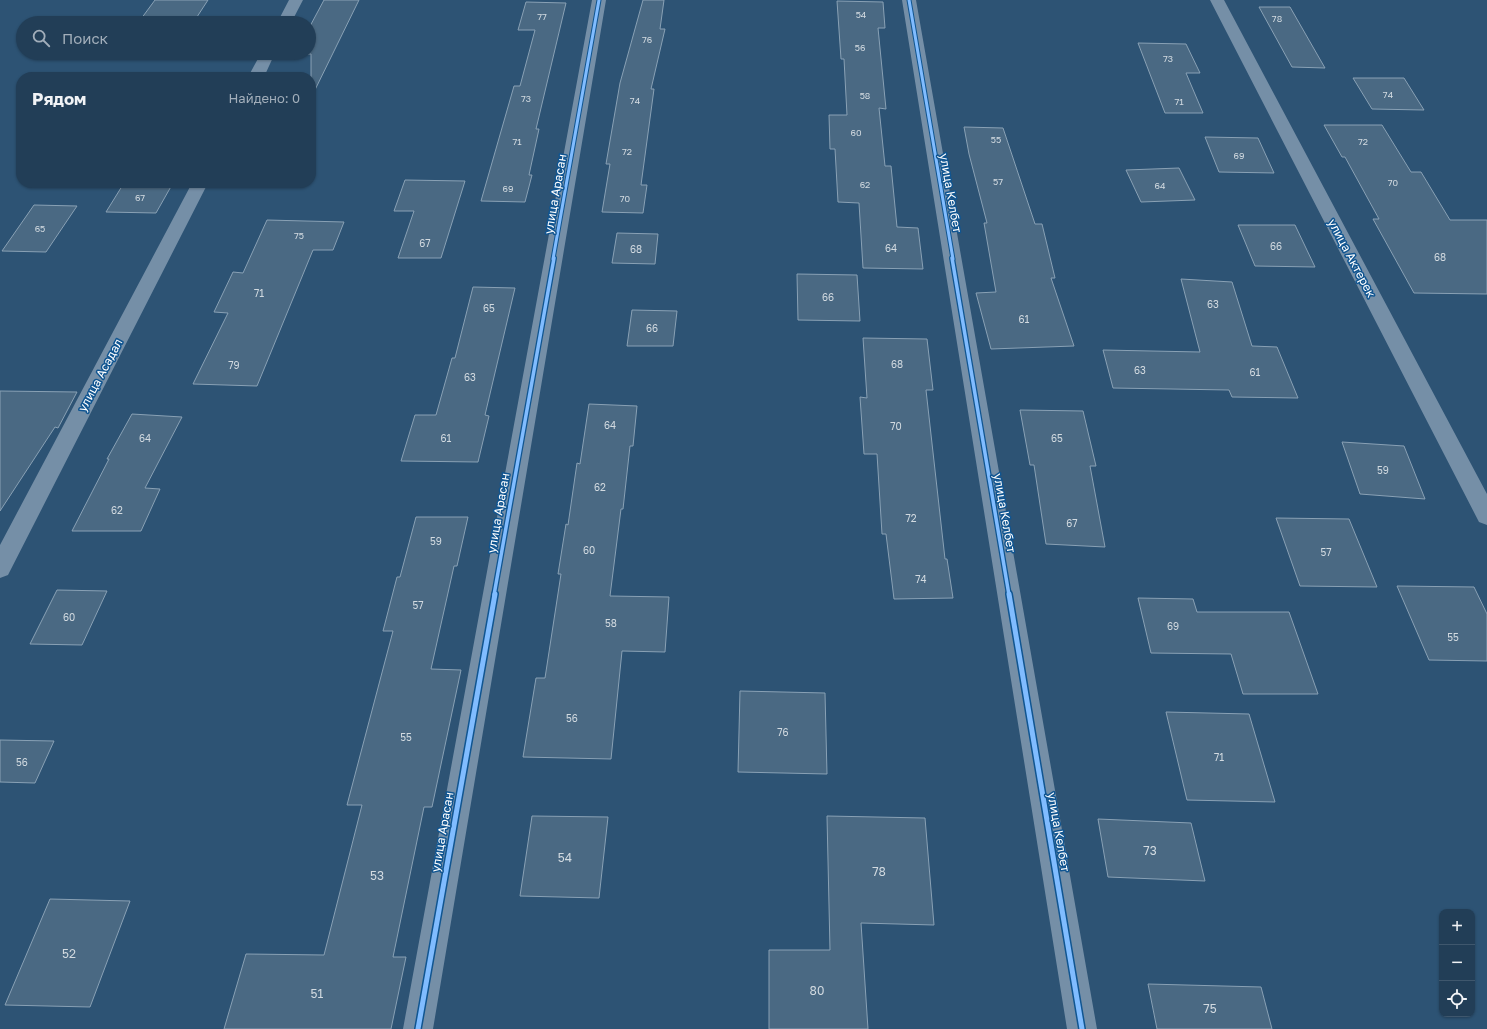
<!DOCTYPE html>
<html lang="ru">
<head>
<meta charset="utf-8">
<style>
  :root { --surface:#223e57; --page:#2e4961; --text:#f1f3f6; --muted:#a2aeba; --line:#3f576d }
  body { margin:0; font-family:"Golos Text",sans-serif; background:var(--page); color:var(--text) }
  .controls { position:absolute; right:12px; bottom:12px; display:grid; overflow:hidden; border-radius:8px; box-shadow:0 1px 3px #0004 }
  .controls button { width:36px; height:36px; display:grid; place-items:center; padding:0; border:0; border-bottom:1px solid var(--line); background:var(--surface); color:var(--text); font:20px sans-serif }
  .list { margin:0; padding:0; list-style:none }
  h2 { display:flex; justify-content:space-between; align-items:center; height:52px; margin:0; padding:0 16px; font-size:17px }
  h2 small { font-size:13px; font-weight:400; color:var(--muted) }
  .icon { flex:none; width:22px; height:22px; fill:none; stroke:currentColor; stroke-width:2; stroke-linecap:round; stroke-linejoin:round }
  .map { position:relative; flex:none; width:1487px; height:1029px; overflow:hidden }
  .search { position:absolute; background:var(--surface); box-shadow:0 1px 3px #0004; left:16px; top:16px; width:300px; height:44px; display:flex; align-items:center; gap:10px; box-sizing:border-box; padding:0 14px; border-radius:22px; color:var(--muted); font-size:15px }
  .panel { position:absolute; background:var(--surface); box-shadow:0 1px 3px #0004; left:16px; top:72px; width:300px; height:116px; border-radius:16px }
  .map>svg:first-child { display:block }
  .building { fill:#4a6983; stroke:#89a1b5 }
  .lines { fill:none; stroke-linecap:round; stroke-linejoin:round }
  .street { fill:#758fa7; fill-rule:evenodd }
  .cycleway-far2-casing { stroke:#105591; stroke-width:5 }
  .cycleway-far1-casing { stroke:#105591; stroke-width:6 }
  .cycleway-casing { stroke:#105591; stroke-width:8 }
  .cycleway-far2 { stroke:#80bcff; stroke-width:3 }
  .cycleway-far1 { stroke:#80bcff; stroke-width:3.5 }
  .cycleway { stroke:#80bcff; stroke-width:5 }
  .labels { text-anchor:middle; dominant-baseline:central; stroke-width:3; stroke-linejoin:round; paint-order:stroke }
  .far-number-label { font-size:9px; fill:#d2dae0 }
  .number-label { font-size:10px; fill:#d2dae0 }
  .street-label { font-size:12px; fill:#fff; stroke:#105591 }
  .near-number-label { font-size:12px; fill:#d2dae0 }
</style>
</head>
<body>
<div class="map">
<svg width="1487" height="1029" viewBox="0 0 1487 1029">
  <rect width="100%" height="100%" fill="#2d5374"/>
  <path class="building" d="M155 0H208L193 23H138Z
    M324 0H359L311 98V54H296L309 53V28Z
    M643 0H664L660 29H665L651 89H654L641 185H647L643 213 602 212 610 164H606L620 83Z
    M837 1 883 2 885 28H878L886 109 879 108 885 166H891L897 227 918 228 923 269 863 268 859 203 838 202 835 149H830L829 115H847L844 59H841Z
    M526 2 566 3 536 129H539L529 175H532L525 202 481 201 514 86H520L535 30H518Z
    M1259 7H1290L1325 68 1292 67Z
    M1138 43 1186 44 1200 73H1186L1203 113H1165Z
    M116 53H173L171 56 114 55Z
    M1353 78H1404L1424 110 1372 109Z
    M1324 125H1382L1411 172H1421L1450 220H1487V294L1414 293 1373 219H1379L1345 157H1342Z
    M964 127 1003 128 1035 224H1042L1055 278H1051L1074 346 991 349 976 293 996 292 984 223H987L969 154Z
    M1205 137 1258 138 1274 173 1219 172Z
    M1179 168 1195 200 1141 202 1126 170Z
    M405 180 465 181 441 258H398L414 211H394Z
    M124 183H173L156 213 106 212Z
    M34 205 77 206 46 252 2 251Z
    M267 220 344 222 333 250H313L257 386 193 384 228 313 214 312 233 272 243 273Z
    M1238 225H1295L1315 267 1255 266Z
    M617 233 658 234 655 264 612 263Z
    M797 274 857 275 860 321 798 320Z
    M1181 279 1232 282 1252 346 1277 347 1298 398 1232 397 1229 390 1113 388 1103 350 1200 352Z
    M473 287 515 288 485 415 489 416 478 462 401 461 415 415H436L452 358H455Z
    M632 310 677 311 673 346H627Z
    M863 338 927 339 933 390H926L945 559H947L953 598 894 599 886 534H882L877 454H864L860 397 867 398Z
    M0 391 77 392 58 428 55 427 0 511Z
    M589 404 637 406 633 446H630L623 509H621L610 596 669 597 665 652 622 651 611 759 523 757 536 678H545L561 574H558L566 524 568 525 577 463 580 464Z
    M1020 410 1083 411 1096 466H1090L1105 547 1046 544 1034 465H1030Z
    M132 414 182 417 145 488 160 489 141 531H72L109 459H107Z
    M1342 442 1404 446 1425 499 1360 494Z
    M416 517H468L457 566H454L431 669 461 670 432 807H424L393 957H406L391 1029H224L246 954 324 955 362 805H347L393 631H383L397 577H400Z
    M1276 518 1349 519 1377 587 1300 586Z
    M1397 586 1474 587 1487 614V661L1429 660Z
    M57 590 107 591 82 645 30 644Z
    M1138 598 1193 599 1197 612H1289L1318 694H1243L1231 654 1151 653Z
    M740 691 825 693 827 774 738 772Z
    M1166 712 1249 714 1275 802 1187 800Z
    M0 740 54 741 35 783 0 782Z
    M532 816 608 817 599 898 520 896Z
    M827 816 925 818 934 925 861 923 868 1029H769V950H830Z
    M1098 819 1191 823 1205 881 1108 877Z
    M50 899 130 901 90 1007 5 1005Z
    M1148 984 1261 987 1272 1029H1157Z"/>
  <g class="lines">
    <path class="street" d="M289 0H303L291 23H277Z
      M592 0H606L433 1029H403Z
      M902 0H916L1097 1029H1067Z
      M1210 0H1224L1487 494V525L1479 522Z
      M261 53H275L264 77H248Z
      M192 183H208L8 575 0 578V545Z"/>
    <g class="cycleway-far2-casing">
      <path id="cycleway-far2" d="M909 0 953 259
        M553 259 599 0"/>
    </g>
    <g class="cycleway-far1-casing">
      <path id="cycleway-far1" d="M952 258 1009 595
        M494 595 554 258"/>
    </g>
    <g class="cycleway-casing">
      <path id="cycleway" d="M1009 594 1082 1029
        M418 1029 495 594"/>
    </g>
    <use href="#cycleway-far2" class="cycleway-far2"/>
    <use href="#cycleway-far1" class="cycleway-far1"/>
    <use href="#cycleway" class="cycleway"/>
  </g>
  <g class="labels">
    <g class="far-number-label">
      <text x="861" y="14">54</text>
      <text x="542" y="16">77</text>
      <text x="1277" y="18">78</text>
      <text x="647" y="39">76</text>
      <text x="860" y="47">56</text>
      <text x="1168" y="58">73</text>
      <text x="1388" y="94">74</text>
      <text x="865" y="95">58</text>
      <text x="526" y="98">73</text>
      <text x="635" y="100">74</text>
      <text x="1179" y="101">71</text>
      <text x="856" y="132">60</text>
      <text x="996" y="139">55</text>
      <text x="517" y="141">71</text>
      <text x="1363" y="141">72</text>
      <text x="627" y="151">72</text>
      <text x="1239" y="155">69</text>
      <text x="998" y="181">57</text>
      <text x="1393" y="182">70</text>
      <text x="865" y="184">62</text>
      <text x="1160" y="185">64</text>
      <text x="508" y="188">69</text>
      <text x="140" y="197">67</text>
      <text x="625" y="198">70</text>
      <text x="40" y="228">65</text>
      <text x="299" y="235">75</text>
    </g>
    <g class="number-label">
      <text x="425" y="243">67</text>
      <text x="1276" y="246">66</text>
      <text x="891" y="248">64</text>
      <text x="636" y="249">68</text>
      <text x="1440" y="257">68</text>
      <text x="259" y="293">71</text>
      <text x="828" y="297">66</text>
      <text x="1213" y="304">63</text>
      <text x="489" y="308">65</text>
      <text x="1024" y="319">61</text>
      <text x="652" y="328">66</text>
      <text x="897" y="364">68</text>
      <text x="234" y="365">79</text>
      <text x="1140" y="370">63</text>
      <text x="1255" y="372">61</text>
      <text x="470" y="377">63</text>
      <text x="610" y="425">64</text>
      <text x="896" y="426">70</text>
      <text x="145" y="438">64</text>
      <text x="446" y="438">61</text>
      <text x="1057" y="438">65</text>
      <text x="1383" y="470">59</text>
      <text x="600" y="487">62</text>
      <text x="117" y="510">62</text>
      <text x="911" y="518">72</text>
      <text x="1072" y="523">67</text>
      <text x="436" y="541">59</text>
      <text x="589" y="550">60</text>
      <text x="1326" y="552">57</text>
      <text x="921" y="579">74</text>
      <text x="418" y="605">57</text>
      <text x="69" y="617">60</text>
      <text x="611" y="623">58</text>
      <text x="1173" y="626">69</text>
      <text x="1453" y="637">55</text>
      <text x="572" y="718">56</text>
      <text x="783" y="732">76</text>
      <text x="406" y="737">55</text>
      <text x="1219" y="757">71</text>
      <text x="22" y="762">56</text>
    </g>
    <g class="street-label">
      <text transform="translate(951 193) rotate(80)">улица Келбет</text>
      <text transform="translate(555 194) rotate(-80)">улица Арасан</text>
      <text transform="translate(1352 258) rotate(62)">улица Актерек</text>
      <text transform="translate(100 375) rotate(-62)">улица Асадал</text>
      <text transform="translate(498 513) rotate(-80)">улица Арасан</text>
      <text transform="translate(1005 513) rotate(80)">улица Келбет</text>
      <text transform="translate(442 832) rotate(-80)">улица Арасан</text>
      <text transform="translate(1059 832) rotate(80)">улица Келбет</text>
    </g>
    <g class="near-number-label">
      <text x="1150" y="850">73</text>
      <text x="565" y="857">54</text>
      <text x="879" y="871">78</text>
      <text x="377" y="875">53</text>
      <text x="69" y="953">52</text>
      <text x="817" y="990">80</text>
      <text x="317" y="993">51</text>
      <text x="1210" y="1008">75</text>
    </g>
  </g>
</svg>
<div class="controls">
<button>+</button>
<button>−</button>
<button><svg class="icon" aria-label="locate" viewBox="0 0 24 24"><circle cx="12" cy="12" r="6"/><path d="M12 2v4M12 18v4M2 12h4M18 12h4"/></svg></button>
</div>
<div class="search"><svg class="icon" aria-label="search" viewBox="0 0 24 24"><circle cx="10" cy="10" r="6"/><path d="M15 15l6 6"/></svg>Поиск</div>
<section class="panel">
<h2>Рядом<small>Найдено: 0</small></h2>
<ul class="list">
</ul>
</section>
</div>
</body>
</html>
